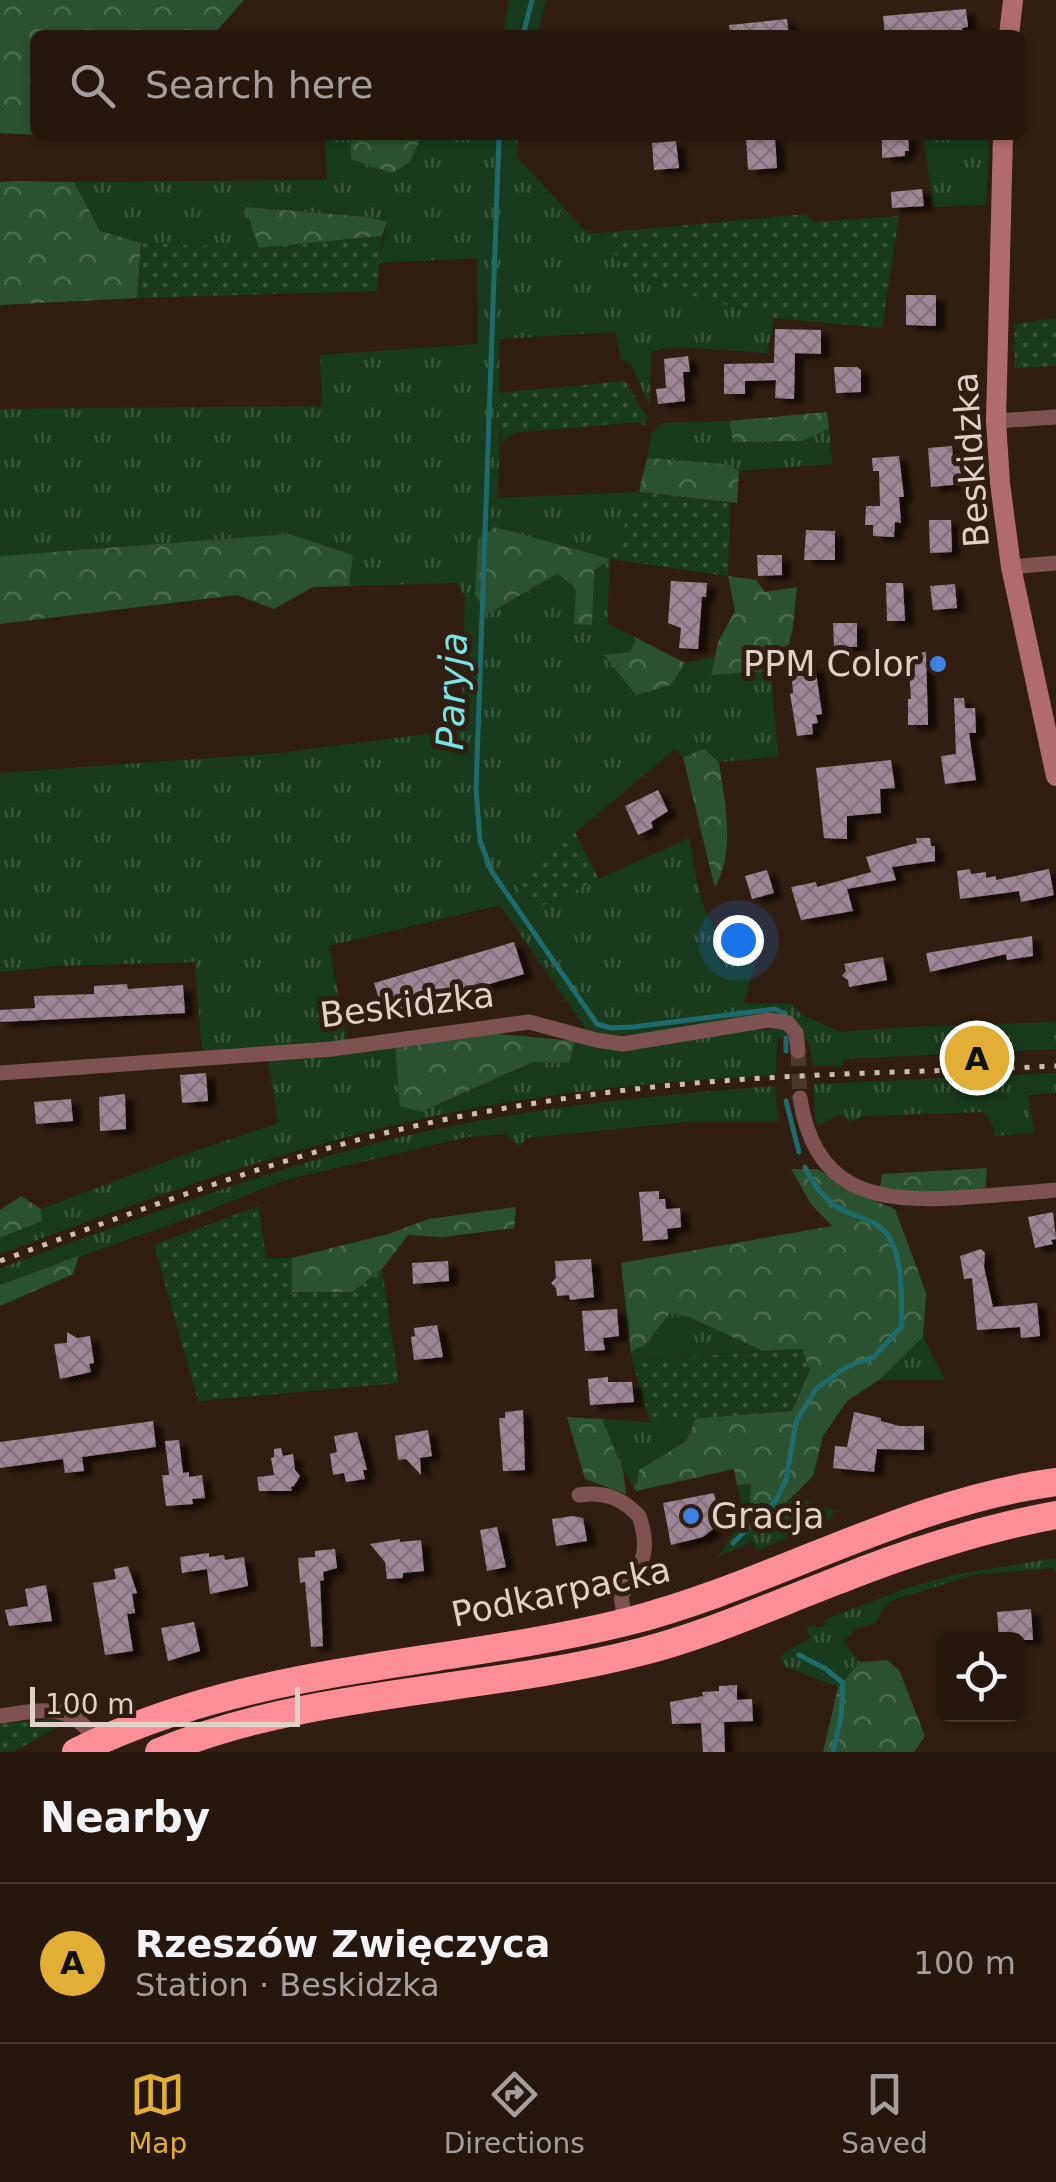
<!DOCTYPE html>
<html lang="en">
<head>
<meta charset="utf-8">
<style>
  :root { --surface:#25160e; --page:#31231c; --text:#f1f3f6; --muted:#a39f9e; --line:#42352e; --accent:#e3ae35 }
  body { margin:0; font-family:"DejaVu Sans",sans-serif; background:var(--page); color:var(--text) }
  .controls { position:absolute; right:30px; bottom:30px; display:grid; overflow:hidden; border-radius:15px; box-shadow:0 2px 8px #0004 }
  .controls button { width:90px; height:90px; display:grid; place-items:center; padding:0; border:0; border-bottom:2px solid var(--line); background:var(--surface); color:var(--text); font:50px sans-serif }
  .scale { position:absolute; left:30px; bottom:25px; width:270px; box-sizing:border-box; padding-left:10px; border:5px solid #dfd1c9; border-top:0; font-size:28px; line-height:35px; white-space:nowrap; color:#dfd1c9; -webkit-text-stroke:8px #311e12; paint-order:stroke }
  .you { position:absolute; left:738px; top:940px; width:35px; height:35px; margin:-25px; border:8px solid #fff; border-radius:50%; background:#1a73e8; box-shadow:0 0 0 15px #1a73e833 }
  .badge { display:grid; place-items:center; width:65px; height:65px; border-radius:50%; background:var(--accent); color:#111; font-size:32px; font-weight:700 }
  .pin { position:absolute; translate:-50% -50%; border:5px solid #fff; box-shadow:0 2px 10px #0006 }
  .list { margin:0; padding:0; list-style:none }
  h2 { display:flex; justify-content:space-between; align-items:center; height:130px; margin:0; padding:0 40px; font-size:42px }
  h2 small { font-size:32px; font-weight:400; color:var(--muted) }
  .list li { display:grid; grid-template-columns:65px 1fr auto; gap:30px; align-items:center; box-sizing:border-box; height:160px; padding:0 40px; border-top:2px solid var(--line) }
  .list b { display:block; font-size:38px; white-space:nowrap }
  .list p { margin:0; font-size:32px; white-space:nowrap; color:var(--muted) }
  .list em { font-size:32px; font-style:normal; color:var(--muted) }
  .icon { flex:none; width:55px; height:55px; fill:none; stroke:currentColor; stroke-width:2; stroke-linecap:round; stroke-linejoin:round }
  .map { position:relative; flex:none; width:1056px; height:1752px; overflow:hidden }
  .search { position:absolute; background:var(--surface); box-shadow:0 2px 8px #0004; left:30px; right:30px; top:30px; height:110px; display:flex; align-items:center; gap:25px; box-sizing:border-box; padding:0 35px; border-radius:15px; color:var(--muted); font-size:38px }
  .sheet { height:290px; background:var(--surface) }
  nav { display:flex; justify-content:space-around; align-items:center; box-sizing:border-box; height:140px; border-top:2px solid var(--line); background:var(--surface); font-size:28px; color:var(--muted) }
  nav a { display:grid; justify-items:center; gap:5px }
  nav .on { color:var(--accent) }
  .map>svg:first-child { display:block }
  .grass { fill:url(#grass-tufts); fill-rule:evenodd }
  .forest { fill:url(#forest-crowns) }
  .park { fill:url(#park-dots) }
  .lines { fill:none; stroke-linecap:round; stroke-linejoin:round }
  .stream { stroke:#1f6b6b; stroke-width:5 }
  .building { fill:url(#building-cross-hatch); filter:url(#shadow) }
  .street-tunnel { stroke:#4b392d; stroke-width:15; stroke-dasharray:15 8; stroke-linecap:butt }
  .street { stroke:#7e5253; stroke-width:15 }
  .secondary { stroke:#b16b6e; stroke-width:20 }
  .highway { stroke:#fc8f95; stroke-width:28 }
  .rail { stroke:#cbbcb4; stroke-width:5; stroke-dasharray:5 10; stroke-linecap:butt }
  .shop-dot { fill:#3f7fe0; stroke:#311e12; stroke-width:4 }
  .labels { text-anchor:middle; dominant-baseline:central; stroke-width:10; stroke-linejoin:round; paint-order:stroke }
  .street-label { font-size:35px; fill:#dfd1c9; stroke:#311e12 }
  .poi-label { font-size:35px; fill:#dfd1c9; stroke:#311e12; text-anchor:end }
  .water-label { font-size:38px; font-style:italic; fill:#76e5e4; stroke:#311e12 }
</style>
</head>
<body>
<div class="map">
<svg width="1056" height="1752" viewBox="0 0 1056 1752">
  <defs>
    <pattern id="grass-tufts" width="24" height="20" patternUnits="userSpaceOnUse" patternTransform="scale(2.5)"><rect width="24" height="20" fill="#183a1d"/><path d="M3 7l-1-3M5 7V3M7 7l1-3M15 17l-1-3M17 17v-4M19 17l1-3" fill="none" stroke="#39553c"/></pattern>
    <pattern id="forest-crowns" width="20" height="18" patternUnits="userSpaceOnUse" patternTransform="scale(2.5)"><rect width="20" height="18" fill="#2b5230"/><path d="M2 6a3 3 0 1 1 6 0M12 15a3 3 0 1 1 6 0" fill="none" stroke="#496a4d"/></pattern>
    <pattern id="park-dots" width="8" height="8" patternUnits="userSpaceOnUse" patternTransform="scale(2.5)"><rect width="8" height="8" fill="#183a1d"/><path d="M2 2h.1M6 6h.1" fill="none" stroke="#39553c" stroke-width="1.8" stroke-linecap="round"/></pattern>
    <pattern id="building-cross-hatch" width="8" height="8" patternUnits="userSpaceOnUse" patternTransform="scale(2.5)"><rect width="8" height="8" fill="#9d8696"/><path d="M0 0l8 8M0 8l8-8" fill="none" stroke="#82717b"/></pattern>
    <filter id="shadow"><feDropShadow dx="9" dy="5" stdDeviation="2.5" flood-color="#0009"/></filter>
  </defs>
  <rect width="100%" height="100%" fill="#311e12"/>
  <path class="grass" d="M509 0H546L537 35H503Z
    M325 135H351V159L410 162 422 135H518L517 157 588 234 601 233 631 279 774 318 767 353 677 347 651 351 650 406 630 363 621 359 615 332 500 339C498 392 502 444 497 498L639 492 610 559 607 623 637 638 630 652 605 655 671 685 685 663 715 656 712 675 771 671 778 757 719 762 704 749 683 757 675 749 515 883 530 910 689 838C696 871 700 930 735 946 742 949 752 950 759 952L744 1003 791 1004 802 1015 841 1032 906 1027 1056 1022V1049L843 1059V1066H813L809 1043 769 1015 622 1036 587 1031 500 905 329 946 347 1041 202 1053 195 962 60 966 0 972V773L279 753 443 732 462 710 465 597 457 583 349 586 353 555 290 534 0 556V409L322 406 320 355 478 344 477 258 379 263 387 223 368 217 246 207 259 248 141 243 100 231 74 182 327 180ZM608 560 576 588 557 574 486 615 475 593Z
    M923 135H990L986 205 933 207Z
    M729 421 733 442 802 441 829 429 832 464 739 471 727 464 647 458 652 433 661 423Z
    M779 1028 789 1033 790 1038H777L776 1071 773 1075C642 1082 510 1096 382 1128 252 1160 125 1207 0 1254V1238L42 1221 41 1209 178 1157 278 1123 268 1059 395 1045 398 1071 441 1104 533 1062 569 1063 575 1041 711 1035Z
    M1056 1073V1093L1028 1095 1034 1133 995 1136 994 1127 983 1112 864 1116 850 1122 840 1114 818 1126 815 1118 814 1084Z
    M775 1086 778 1122H688L526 1138 520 1147 505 1134 468 1137 285 1180 197 1215 0 1285V1269L14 1263C133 1221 253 1175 376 1143 506 1110 642 1096 775 1086Z
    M669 1313 689 1317 763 1351 632 1360 631 1352 645 1345Z
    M923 1337 945 1380H879Z
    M696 1418 686 1441 639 1470 636 1491 615 1455 602 1419 650 1422Z
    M751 1484 768 1520 797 1494 813 1504 834 1510 831 1519 756 1551 753 1541 718 1557 744 1518 737 1485Z
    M1056 1558V1574L1053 1568 973 1575 891 1601 884 1607 876 1623 857 1628 843 1642 860 1662 838 1687 786 1667 780 1660C786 1646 800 1647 810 1637L807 1627 814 1624 817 1628 826 1625 824 1620 907 1588 952 1575Z"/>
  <path class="forest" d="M0 0H244L213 35H35L36 135 0 133Z
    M351 135H422L410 162 392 173 351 159Z
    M13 181 74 182 100 231 141 243 137 298 0 305V182Z
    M245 207 368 217 387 222 382 236 259 248Z
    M827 412 829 429 802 441 733 442 729 421Z
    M647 458 727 464 739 471 737 503 639 492Z
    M495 527 610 559 594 571 592 625 574 624 576 588 557 574 486 615 475 594 478 539Z
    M290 534 353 555 349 586 313 587 274 609 237 595 0 624V556Z
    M728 576 756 580 765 592 797 587 793 627 784 666 771 671 711 675 718 642 735 611Z
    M637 638 685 663 671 685 636 695 604 655 630 652Z
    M704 749 719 762C725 804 736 848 715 888L683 757Z
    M490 1033 575 1041 569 1063 533 1062 421 1112 400 1106 395 1045Z
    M987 1168 986 1187C953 1197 914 1194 880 1189L882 1174Z
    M791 1169H818L851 1191 895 1209 926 1293 923 1337 879 1380 847 1401 823 1436 813 1476 769 1520 750 1508 751 1484 737 1485 734 1469 636 1491 639 1470 686 1441 696 1418 792 1411 802 1349 763 1351 689 1317 670 1313 645 1345 631 1352 621 1263 832 1226 811 1204Z
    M21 1196 41 1209 42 1221 0 1238V1210Z
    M516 1207 514 1228 443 1237 408 1235 382 1269 353 1292H291L292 1258 388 1234 429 1219Z
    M79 1256 73 1274 0 1306V1285Z
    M567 1417 602 1419 623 1470 626 1494 585 1479Z
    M887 1660 899 1670 925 1736 914 1752H823L838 1687 860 1662Z"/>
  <path class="park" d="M806 214 813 222 899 216 882 328 774 318 631 279 601 233Z
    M382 236 377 291 137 298 141 243 259 248Z
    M1056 318V366L1015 368 1014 324Z
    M625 381 647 417 644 426 638 422 513 433 502 443 497 393Z
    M639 492 730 503 728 576 610 559Z
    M575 832 599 879 531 911 515 883Z
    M259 1206 266 1258H292V1292H353L382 1269 399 1383 198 1401 154 1245Z
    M802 1349 810 1370 792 1411 650 1422 632 1360Z
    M60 1718 67 1722 13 1752H0V1724Z"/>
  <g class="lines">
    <path class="stream" d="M523 35 532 0
      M499 135 476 789 480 841 492 872 597 1024 611 1028 633 1027 775 1009 785 1014
      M786 1038V1051
      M786 1101 799 1152
      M733 1543 776 1500 786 1480 796 1422 816 1389 846 1367 874 1357 902 1326C901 1299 904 1257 887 1234 874 1218 856 1218 839 1208 824 1199 812 1182 805 1167
      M799 1655 826 1669 843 1683 841 1717 833 1752"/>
  </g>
  <path class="building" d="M966 9 968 27 962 28 963 35H885L883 16Z
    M787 19 789 35H730L729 25Z
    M770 135 771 139 775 138 777 168 748 170 746 136Z
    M882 135H908L909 151H905V156L882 158Z
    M676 141 679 168 654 170 652 143Z
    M922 189 924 206 892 208 891 192Z
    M906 295H936V326L906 325Z
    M775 329 821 330V354L795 353 794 399 775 398 776 380 745 381V394H724V364L774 363Z
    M688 356 690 372H683L685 401 658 404 656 389 666 388 664 359Z
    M834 367H857L861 370V392L836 393Z
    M952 446 954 466 960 465 962 484 931 487 928 448Z
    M899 456 904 497H899L901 523 895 522 894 537 873 536V525H865L866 506H880L879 471H873L872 458Z
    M929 520H951L952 552 930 553Z
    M806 530 835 531V560H804Z
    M757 555H782V575L758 576Z
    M671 581 707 583 706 597H702L698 649 679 648 681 628 668 623Z
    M886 583H903L905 621H887Z
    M955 584 957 608 933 610 930 586Z
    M833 623H857V647H834Z
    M807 652 808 667 815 666 822 714 816 715 818 723 812 724 813 734 797 736 790 694 793 693 790 653Z
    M926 652 928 725H908V699H911L908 654Z
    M954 698H964L965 708H975L976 733H969L976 780 945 784 941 756 956 754Z
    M891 760 895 788 880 789 881 813 847 816V839L824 838 816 768Z
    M658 790 668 811 651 822 653 828 638 835 625 806Z
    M916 838H930L931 846H935V861L892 867 896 880 847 889 853 911 801 920 791 887 816 882 817 887 871 872 866 857 917 843Z
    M970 869 971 874 986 872V878L996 876V880L1049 869 1054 895 1021 902 1019 891 960 899 957 871Z
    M767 870 774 893 752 899 745 876Z
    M1032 936 1033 956 1007 960 1006 954 930 972 926 953Z
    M514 942 524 974 384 1015 374 983Z
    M883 957 887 980 849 987 848 980 842 976 846 971 844 964Z
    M127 984 128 989 183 985 185 1013 0 1022V1010L35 1008 34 996 94 994V986Z
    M206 1073 208 1101 182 1103 180 1075Z
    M125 1094 126 1129 100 1131 99 1097Z
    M71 1099 73 1121 36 1124 34 1102Z
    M659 1191V1199H665L666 1209 680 1208 681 1227 667 1229 668 1239 643 1241 639 1192Z
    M1053 1212 1056 1239 1051 1240 1053 1244 1035 1248 1028 1217Z
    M981 1249 985 1253 984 1267 993 1307 1037 1303 1040 1336 1021 1338 1020 1327 977 1330 972 1278 964 1279 960 1256Z
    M591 1259 594 1297 570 1300 569 1295 557 1296 556 1288 551 1283 556 1278 555 1261Z
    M448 1261 449 1281 413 1284 412 1263Z
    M617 1309 619 1336 603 1338 605 1350 585 1351 582 1311Z
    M437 1325 443 1357 414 1360 411 1337 415 1336 414 1328Z
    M67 1332 77 1338 90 1336 94 1363 89 1364 91 1372 60 1379 54 1344 67 1343Z
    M608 1377V1382H632L634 1402 590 1405 588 1379Z
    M523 1410 525 1470 503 1471 499 1418H505V1412Z
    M854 1412 881 1418V1421L899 1426H924V1450L877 1449 874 1472 833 1468 835 1446 847 1447Z
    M153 1421 156 1447 82 1457 84 1471 65 1473 63 1459 0 1468V1442Z
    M428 1430 432 1456 420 1458 421 1475 406 1459 398 1460 395 1436Z
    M357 1432 367 1470H363L365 1479 346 1482 344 1473 333 1475 330 1454 337 1452 334 1436Z
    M179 1440 183 1473 189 1472V1477L202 1475 205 1498 192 1499 193 1504 166 1506 162 1475H169L165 1441Z
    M281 1448 283 1456 293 1454 295 1470 300 1476 294 1486 291 1487 292 1491H259L257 1477 274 1475 271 1458 274 1457V1449Z
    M714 1493 718 1511 713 1529 703 1537 671 1545 663 1503Z
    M573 1516 583 1518 587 1541 556 1546 552 1519Z
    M497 1527 506 1567 487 1571 480 1530Z
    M400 1539V1542L421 1540 424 1571 403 1573V1578L387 1579 385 1562 370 1544Z
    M335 1549 337 1568 323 1572 324 1580 320 1581 323 1646 311 1647 305 1582 300 1583 298 1558 315 1557V1551Z
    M209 1553V1557L224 1555 225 1560 244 1557 248 1586 210 1594 207 1569 182 1573 180 1557Z
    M128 1566 137 1593 132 1594 135 1613 127 1614 133 1651 105 1655 93 1583 116 1579 114 1569Z
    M46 1585 52 1621 9 1626 5 1610 28 1606 25 1589Z
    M1031 1609 1033 1640H999L997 1612Z
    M194 1622 200 1651 168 1661 161 1628Z
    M737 1685V1700L752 1699 753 1721 724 1722 725 1752H703L701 1723 672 1724 670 1702 703 1696 702 1692 719 1691V1686Z"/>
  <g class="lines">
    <path class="street-tunnel" d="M798 1051 800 1098"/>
    <path class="street" d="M996 421 1056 417
      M1011 567 1056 563
      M0 1073 332 1049 529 1022 596 1040 623 1044 769 1020 788 1023 796 1033 798 1051
      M800 1098C814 1191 874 1202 955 1198 989 1196 1022 1193 1056 1190
      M579 1495C604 1491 622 1498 639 1516 652 1553 641 1565 621 1596L625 1622
      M0 1716C43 1710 71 1701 97 1742"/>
    <path class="secondary" d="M1009 35 1013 0
      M1003 135 996 421 1000 483 1011 567 1056 776"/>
    <path class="highway" d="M76 1752C253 1664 439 1668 626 1622 772 1585 905 1502 1056 1482
      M159 1752C311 1689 481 1693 640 1652 708 1635 773 1605 839 1580 905 1553 986 1528 1056 1515"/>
    <path class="rail" d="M0 1261C107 1222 213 1182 322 1150 413 1123 509 1106 603 1093 753 1073 906 1073 1056 1066"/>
  </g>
  <g class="shop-dot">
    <circle cx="938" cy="664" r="10"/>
    <circle cx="691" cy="1516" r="10"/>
  </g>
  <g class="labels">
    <g class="street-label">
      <text transform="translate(971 460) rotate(-94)">Beskidzka</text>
      <text transform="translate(407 1005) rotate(-7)">Beskidzka</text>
      <text transform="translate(561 1592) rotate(-12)">Podkarpacka</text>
    </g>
    <g class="poi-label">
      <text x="918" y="664">PPM Color</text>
      <text x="711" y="1516" text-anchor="start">Gracja</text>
    </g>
    <g class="water-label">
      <text transform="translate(452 691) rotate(-88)">Paryja</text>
    </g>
  </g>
</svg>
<div class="controls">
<button><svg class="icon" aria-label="locate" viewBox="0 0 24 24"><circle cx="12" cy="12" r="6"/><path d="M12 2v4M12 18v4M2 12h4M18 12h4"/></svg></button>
</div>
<div class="scale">100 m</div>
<div class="you"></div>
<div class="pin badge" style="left:977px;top:1058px">A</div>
<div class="search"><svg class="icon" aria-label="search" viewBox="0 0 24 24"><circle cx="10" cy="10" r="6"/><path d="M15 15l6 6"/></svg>Search here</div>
</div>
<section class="sheet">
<h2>Nearby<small></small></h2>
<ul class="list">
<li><span class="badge">A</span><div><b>Rzeszów Zwięczyca</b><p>Station · Beskidzka</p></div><em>100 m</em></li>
</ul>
</section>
<nav>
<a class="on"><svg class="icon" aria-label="map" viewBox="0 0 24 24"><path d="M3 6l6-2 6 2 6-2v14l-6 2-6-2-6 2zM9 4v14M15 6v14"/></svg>Map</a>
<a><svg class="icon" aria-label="directions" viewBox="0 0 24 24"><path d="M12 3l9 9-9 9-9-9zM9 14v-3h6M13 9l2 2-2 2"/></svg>Directions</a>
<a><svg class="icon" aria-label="saved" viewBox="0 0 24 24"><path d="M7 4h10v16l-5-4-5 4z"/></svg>Saved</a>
</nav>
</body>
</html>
